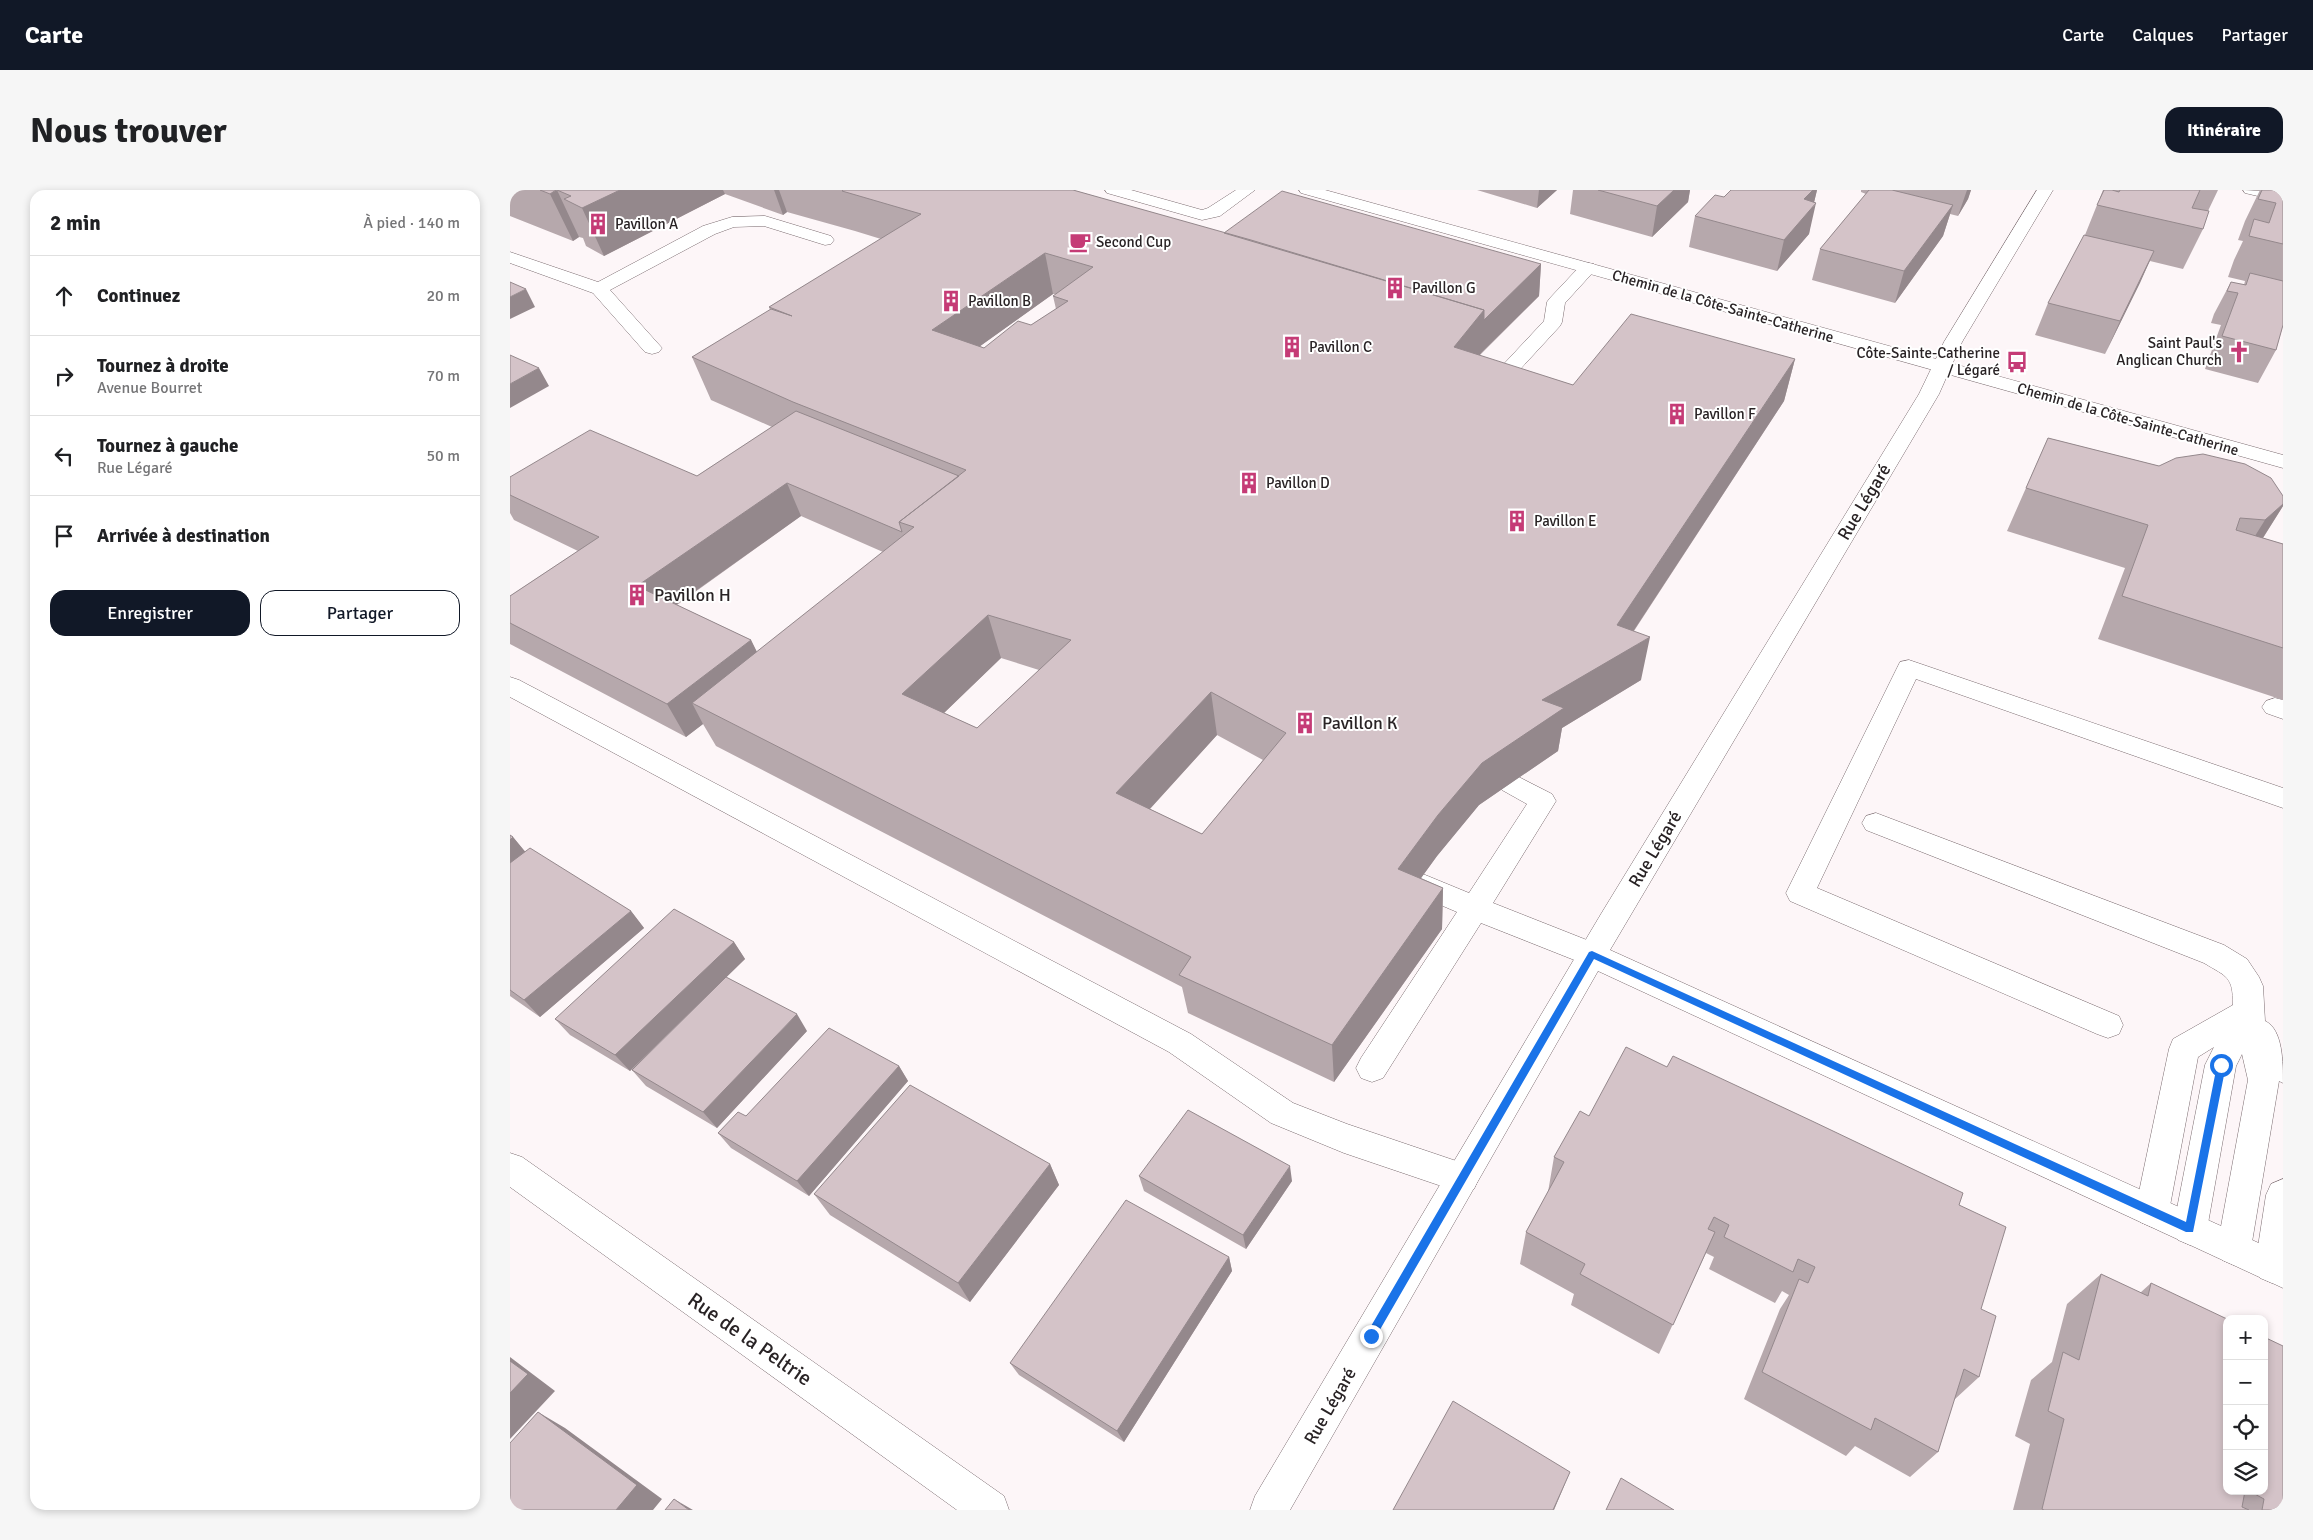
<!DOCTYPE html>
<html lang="fr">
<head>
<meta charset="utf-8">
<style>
  :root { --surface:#fff; --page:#f6f6f6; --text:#202124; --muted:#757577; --line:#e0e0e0; --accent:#111827 }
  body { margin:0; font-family:Signika,sans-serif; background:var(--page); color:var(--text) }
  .controls { position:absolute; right:15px; bottom:15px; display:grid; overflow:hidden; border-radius:10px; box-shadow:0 2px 8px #0003 }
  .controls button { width:45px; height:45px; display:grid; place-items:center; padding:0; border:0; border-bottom:1px solid var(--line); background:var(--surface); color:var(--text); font:25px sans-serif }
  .stop { position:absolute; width:15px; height:15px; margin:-11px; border:4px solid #1a73e8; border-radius:50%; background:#fff }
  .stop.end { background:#1a73e8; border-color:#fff; box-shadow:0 1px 5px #0008 }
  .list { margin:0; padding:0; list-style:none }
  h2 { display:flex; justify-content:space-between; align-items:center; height:65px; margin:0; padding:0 20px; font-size:21px }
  h2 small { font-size:16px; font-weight:400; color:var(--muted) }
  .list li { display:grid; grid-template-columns:32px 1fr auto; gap:15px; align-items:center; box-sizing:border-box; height:80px; padding:0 20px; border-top:1px solid var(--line) }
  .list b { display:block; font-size:19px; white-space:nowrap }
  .list p { margin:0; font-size:16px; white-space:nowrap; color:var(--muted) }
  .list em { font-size:16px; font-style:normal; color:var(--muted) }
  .actions { display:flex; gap:10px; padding:15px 20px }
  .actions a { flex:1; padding:11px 0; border:1px solid var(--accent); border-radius:15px; text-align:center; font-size:18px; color:var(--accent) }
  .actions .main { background:var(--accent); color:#fff }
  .icon { flex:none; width:28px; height:28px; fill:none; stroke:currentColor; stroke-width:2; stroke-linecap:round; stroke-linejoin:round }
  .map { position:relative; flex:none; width:1773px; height:1320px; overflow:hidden; border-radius:15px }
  header { display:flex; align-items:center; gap:30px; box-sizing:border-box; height:70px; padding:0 25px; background:var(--accent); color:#fff }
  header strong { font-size:24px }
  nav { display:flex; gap:28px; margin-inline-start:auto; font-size:18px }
  .intro { display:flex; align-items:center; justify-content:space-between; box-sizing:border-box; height:120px; padding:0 30px }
  h1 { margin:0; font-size:35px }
  .button { padding:12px 22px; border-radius:15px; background:var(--accent); color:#fff; font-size:18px; font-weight:700 }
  main { display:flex; gap:30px; padding:0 30px }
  aside { flex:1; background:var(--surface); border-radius:15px; box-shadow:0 2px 8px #0003 }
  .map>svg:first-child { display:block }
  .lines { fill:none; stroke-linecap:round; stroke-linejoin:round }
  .lane-casing { stroke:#7b6c70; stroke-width:1 }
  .street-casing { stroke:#7b6c70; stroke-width:1 }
  .secondary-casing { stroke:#7b6c70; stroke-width:1 }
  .lane { fill:#fff; fill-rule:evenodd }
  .street { fill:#fff; fill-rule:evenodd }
  .secondary { fill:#fff; fill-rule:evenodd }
  .wall { fill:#b6a8ac; fill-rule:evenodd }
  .shaded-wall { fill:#94888c }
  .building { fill:#d4c3c8; stroke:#94888c; fill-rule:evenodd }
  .route { fill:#1a73e8 }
  .labels { text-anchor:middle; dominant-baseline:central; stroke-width:4; stroke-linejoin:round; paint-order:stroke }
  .far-poi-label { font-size:15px; fill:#292325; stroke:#fff; text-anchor:start }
  .far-street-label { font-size:15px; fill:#292325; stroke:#fff }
  .street-label { font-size:18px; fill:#292325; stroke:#fff }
  .poi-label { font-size:18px; fill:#292325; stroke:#fff; text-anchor:start }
  .near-street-label { font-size:21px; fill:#292325; stroke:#fff }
</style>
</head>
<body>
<header>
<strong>Carte</strong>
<nav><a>Carte</a><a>Calques</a><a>Partager</a></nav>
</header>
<div class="intro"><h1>Nous trouver</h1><a class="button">Itinéraire</a></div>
<main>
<aside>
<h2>2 min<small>À pied · 140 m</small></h2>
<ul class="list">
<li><svg class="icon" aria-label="ahead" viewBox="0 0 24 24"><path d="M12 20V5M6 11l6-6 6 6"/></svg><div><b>Continuez</b></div><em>20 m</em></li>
<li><svg class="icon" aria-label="right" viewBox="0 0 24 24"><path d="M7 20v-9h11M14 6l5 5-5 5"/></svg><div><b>Tournez à droite</b><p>Avenue Bourret</p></div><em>70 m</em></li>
<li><svg class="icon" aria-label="left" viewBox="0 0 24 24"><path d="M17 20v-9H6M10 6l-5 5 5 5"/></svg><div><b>Tournez à gauche</b><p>Rue Légaré</p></div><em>50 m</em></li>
<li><svg class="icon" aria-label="arrive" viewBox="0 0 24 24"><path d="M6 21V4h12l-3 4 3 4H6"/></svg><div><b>Arrivée à destination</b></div></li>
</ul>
<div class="actions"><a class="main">Enregistrer</a><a>Partager</a></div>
</aside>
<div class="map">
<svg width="1773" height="1320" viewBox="0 0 1773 1320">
  <rect width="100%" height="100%" fill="#fdf6f8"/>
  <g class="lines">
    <g class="lane-casing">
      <path id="lane" d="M595 0H621L692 20 698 18 726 0H745L710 26 692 30 597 3Z
        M255 26 321 46 324 50 321 54 315 55 254 36 224 37 205 44 100 100 152 158 149 162 142 164 135 162 83 103 0 73V62L88 92 193 36 222 27Z
        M1078 73 1084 74 1087 78 1055 113 1052 132 1050 136 991 200 984 202 977 200 974 196 977 192 1034 131 1037 112 1040 108 1072 74Z
        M1399 470 1773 598V618L1406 489 1307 698 1609 826 1613 835 1609 844 1598 848 1587 844 1280 711 1276 703 1387 478 1390 472Z
        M0 487 9 490 681 844 783 913 837 934 964 977 969 988 964 999 952 1003 834 963 761 933 659 862 0 507Z
        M1765 508 1773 510V529L1756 523 1752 517 1756 511Z
        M1001 583 1042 604 1046 611 983 713 1092 756 1097 765 1092 774 1082 777 971 733 873 888 862 892 851 888 846 878 851 868 947 722 898 701 894 693 898 685 908 682 959 703 1017 614 992 600 988 593 992 586Z
        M1366 623 1714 755 1737 769 1749 787 1753 796 1755 831C1773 839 1773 873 1773 893L1769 891 1741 1058 1736 1070 1724 1075 1712 1070 1707 1058 1738 890 1732 864 1726 876 1697 1039 1692 1050 1680 1055 1668 1050 1663 1039 1695 875 1704 857 1688 867 1659 1021 1654 1032 1642 1037 1630 1032 1625 1021 1659 859 1663 849 1723 815C1723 786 1717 787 1694 773L1356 640 1352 633 1356 626Z
        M1773 989V1088L1762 1093 1750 1088 1745 1076 1756 1005 1761 994Z"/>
    </g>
    <g class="street-casing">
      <path id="street" d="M1527 0H1543L1452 152 1429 204 1100 760 1773 1064V1098L1088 781 780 1320H740L745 1306 1091 724 1409 204 1434 152Z
        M1733 0 1773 2V12L1735 3Z
        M0 963 12 967 494 1306 499 1320H447L0 997Z"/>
    </g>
    <g class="secondary-casing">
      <path id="secondary" d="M789 0H815L1773 265V278L791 3Z"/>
    </g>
    <use href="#lane" class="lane"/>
    <use href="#street" class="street"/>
    <use href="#secondary" class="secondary"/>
  </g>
  <path class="wall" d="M0 0H563L714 43 1031 74 1029 106 969 166 1063 195 1285 169 1274 211 1124 441 1131 490 1052 538 1048 561 969 615 927 666 911 688 933 698 932 739 824 892 678 823 672 797 206 556 193 534 176 547 0 454V406L68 361 4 330 0 323V287L187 286 262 237 201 210 182 167 260 120 259 117 371 49 345 41 277 22 273 25 215 4 94 66 76 56 73 48 69 47 63 51 0 26ZM543 104H546L543 106 546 119 521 135 474 158 470 156ZM291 326 373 362 247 462 241 450 167 415ZM491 468 529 480 467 538 434 523ZM707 545 753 570 692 644 640 619Z
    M967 0H1047L1027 18Z
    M1063 0H1180L1178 12 1142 47 1060 24Z
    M1221 0H1307L1304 12 1299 44 1267 81 1179 57 1185 26 1214 7Z
    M1351 0H1461L1458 9 1448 26 1440 24 1433 46 1385 113 1302 90 1310 59 1356 4 1351 2Z
    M1593 0H1708L1698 21 1693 39 1673 79 1640 71 1595 164 1525 145 1538 113 1575 45Z
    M1750 0H1773V135L1766 160 1748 193 1695 179 1711 135 1701 133 1704 124 1721 92 1734 95 1735 91 1718 87 1724 70 1733 51 1728 50 1735 31Z
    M1538 248 1649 276 1773 316 1753 348 1773 354V510L1588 449 1615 378 1497 341Z
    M0 645 3 647 15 662 121 721 134 738 30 827 0 806Z
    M224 752 235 769 120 881 60 845 45 829Z
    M297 841 207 938 136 896 122 880Z
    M389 876 398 891 299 1006 221 958 208 943 236 926Z
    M1157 877 1449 1015 1471 1119 1469 1187 1444 1210 1428 1262 1400 1287 1345 1256 1336 1266 1234 1209 1270 1119 1279 1105 1272 1101 1265 1113 1199 1079 1204 1067 1196 1063 1149 1164 1061 1115 1064 1104 1010 1074 1016 1042 1038 1002 1044 967 1079 926Z
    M540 974 549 995 460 1112 320 1025 304 1004Z
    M629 986 782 991 736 1059 634 1001Z
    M719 1067 722 1081 614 1252 509 1185 500 1173Z
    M1591 1084 1630 1103 1641 1093 1717 1301H1754L1773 1320H1503L1520 1254 1505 1246 1521 1190 1542 1172 1557 1114Z"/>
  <path class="shaded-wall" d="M47 0 69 47 63 51 40 4Z
    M110 0H213L215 4 94 66 72 18Z
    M264 0H269L277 22 273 25Z
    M1029 0H1047L1027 18Z
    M1164 0H1180L1178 12 1142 47 1147 16Z
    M1303 0H1307L1303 17 1306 13 1299 44 1267 81 1274 50 1294 9Z
    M1457 0H1461L1458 9 1448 26Z
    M1443 15 1433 46 1385 113 1394 81Z
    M1644 61 1630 93 1595 164 1610 131Z
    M535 63 543 104 434 182 422 140Z
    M1031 74 1029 106 972 162 942 200 944 157 974 120Z
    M16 99 25 117 0 129V107Z
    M1285 169 1274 211 1107 466 1140 447 1131 490 1052 538 1048 561 969 615 927 666 888 720V679L928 625 972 573 1032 510 1107 435Z
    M29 178 39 196 0 218V194Z
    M277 293 291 326 146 429 127 396Z
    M1773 314V316L1749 354 1728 373 1755 330Z
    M478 425 491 468 409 547 392 504Z
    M241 450 257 483 182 513 193 534 176 547 157 514Z
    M701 502 707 545 616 645 606 603Z
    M3 647 18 665 0 679V650Z
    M933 698 932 739 824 892 822 855Z
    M121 721 134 738 30 827 14 810Z
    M224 752 235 769 120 881 105 865Z
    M287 824 297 841 207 938 193 922Z
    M389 876 398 891 299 1006 287 991Z
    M540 974 549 995 460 1112 448 1093Z
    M780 976 782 991 736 1059 733 1045Z
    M719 1067 722 1081 614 1252 607 1241Z
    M0 1167 45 1201 0 1249Z
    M28 1222 55 1238 152 1309 143 1320H106Z
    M1060 1282 1044 1320H1043Z
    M164 1309 183 1320H179Z"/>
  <path class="building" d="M30 0H46L40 4Z
    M47 0H110L72 18 54 9 61 6Z
    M333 0H563L741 50 974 120 944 157 1063 195 1121 124 1285 169 1107 435 1140 447 1032 510 1054 518 972 573 928 625 888 679 933 698 822 855 669 785 681 767 182 513 404 337 389 332 456 280 283 212 182 167 261 119 282 126 259 117 411 24 332 1ZM535 63 583 77 543 106 558 111 521 135 508 131 474 158 422 140ZM478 425 561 450 467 538 392 504ZM701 502 776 543 692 644 606 603Z
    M1088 0H1164L1147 16Z
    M1221 0H1303L1294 9 1306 13 1274 50 1185 26 1205 5 1214 7Z
    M1359 0H1382L1443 15 1394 81 1310 59Z
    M1594 0H1602L1609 2 1610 0H1690L1682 18 1699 21 1693 39 1587 15Z
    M1752 0H1773V54L1739 46 1744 29 1759 33 1766 13 1748 9Z
    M772 1 1031 74 974 130V120L714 43Z
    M1574 45 1644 61 1610 131 1538 113Z
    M1740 83 1773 91V135L1766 160 1712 146 1728 103 1717 101 1721 92 1736 95Z
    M0 92 16 99 0 107Z
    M0 165 29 178 0 194Z
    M286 221 449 286 389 332 392 342 277 293 127 396 241 450 157 514 0 433V406L89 347 0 305V287L80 240 187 286Z
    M1538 248 1649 276 1666 268 1693 264 1735 274 1761 288 1773 306V314L1755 330 1730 328 1726 340 1773 354V458L1612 406 1638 335 1516 298Z
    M0 645 3 647 0 650Z
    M20 658 121 721 14 810 0 800V673Z
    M164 719 224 752 105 865 45 829Z
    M216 787 287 824 193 922 122 880Z
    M319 838 389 876 287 991 208 943 228 922 236 926Z
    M1116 857 1157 877 1163 866 1302 931 1453 1003 1449 1015 1496 1037 1471 1119 1486 1126 1469 1187 1454 1179 1428 1262 1365 1228 1361 1240 1252 1182 1289 1089 1298 1093 1305 1077 1288 1069 1283 1082 1214 1047 1219 1035 1204 1027 1198 1039 1205 1042 1163 1135 1070 1084 1075 1074 1016 1042 1054 972 1044 967 1070 921 1079 926Z
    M400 895 540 974 448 1093 304 1004Z
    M678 920 780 976 733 1045 629 986Z
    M616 1010 719 1067 607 1241 500 1173Z
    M1591 1084 1638 1106 1641 1093 1717 1129V1301H1735L1732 1317 1739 1320H1534L1532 1319 1554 1229 1538 1221 1553 1162 1569 1170Z
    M1754 1147 1773 1156V1320H1752L1754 1309 1739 1301H1754Z
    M0 1171 18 1184 0 1203Z
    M943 1211 1060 1282 1043 1320H883Z
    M28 1222 127 1295 106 1320H0V1253Z
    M1111 1288 1164 1320H1096Z
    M164 1309 179 1320H155Z"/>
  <path class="route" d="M1082 761 1676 1032 1707 875 1711 871 1715 872 1716 875 1683 1042H1676L1084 769 864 1150H857V1143L1079 762Z"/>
  <defs>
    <g id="building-bare" transform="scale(1.725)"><path d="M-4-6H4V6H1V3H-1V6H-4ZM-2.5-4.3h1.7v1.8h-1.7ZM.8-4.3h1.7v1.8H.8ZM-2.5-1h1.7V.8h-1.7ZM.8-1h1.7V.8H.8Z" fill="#c53b76" stroke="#fff" stroke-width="2.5" paint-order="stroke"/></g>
    <g id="cafe-bare" transform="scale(1.725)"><path d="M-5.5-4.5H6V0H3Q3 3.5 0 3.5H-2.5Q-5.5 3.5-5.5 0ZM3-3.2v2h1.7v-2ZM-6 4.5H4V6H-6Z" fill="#c53b76" stroke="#fff" stroke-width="2.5" paint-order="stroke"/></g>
    <g id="church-bare" transform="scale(1.725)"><path d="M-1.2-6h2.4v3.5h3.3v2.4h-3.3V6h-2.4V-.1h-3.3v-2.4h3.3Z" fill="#c53b76" stroke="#fff" stroke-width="2.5" paint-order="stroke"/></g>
    <g id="bus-bare" transform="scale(1.725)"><path d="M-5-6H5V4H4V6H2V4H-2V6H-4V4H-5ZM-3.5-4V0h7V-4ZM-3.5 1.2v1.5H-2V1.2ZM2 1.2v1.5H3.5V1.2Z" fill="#c53b76" stroke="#fff" stroke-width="2.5" paint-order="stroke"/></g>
  </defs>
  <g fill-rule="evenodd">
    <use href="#building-bare" x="88" y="34"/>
    <use href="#cafe-bare" x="570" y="52"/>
    <use href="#building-bare" x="885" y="98"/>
    <use href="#building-bare" x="441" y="111"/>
    <use href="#building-bare" x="782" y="157"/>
    <use href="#church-bare" x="1729" y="162"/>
    <use href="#bus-bare" x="1507" y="172"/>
    <use href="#building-bare" x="1167" y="224"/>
    <use href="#building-bare" x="739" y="293"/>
    <use href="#building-bare" x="1007" y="331"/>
    <use href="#building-bare" x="127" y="405"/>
    <use href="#building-bare" x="795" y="533"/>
  </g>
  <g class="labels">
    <g class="far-poi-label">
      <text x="105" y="34">Pavillon A</text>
      <text x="586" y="52">Second Cup</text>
      <text x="902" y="98">Pavillon G</text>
      <text x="458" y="111">Pavillon B</text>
      <text x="1712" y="153" text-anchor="end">Saint Paul's<tspan x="1712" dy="17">Anglican Church</tspan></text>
      <text x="799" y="157">Pavillon C</text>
      <text x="1490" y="163" text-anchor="end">Côte-Sainte-Catherine<tspan x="1490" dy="17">/ Légaré</tspan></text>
      <text x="1184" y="224">Pavillon F</text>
      <text x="756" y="293">Pavillon D</text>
      <text x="1024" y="331">Pavillon E</text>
    </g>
    <g class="far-street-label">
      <text transform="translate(1213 116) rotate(16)">Chemin de la Côte-Sainte-Catherine</text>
      <text transform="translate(1618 229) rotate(16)">Chemin de la Côte-Sainte-Catherine</text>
    </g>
    <g class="street-label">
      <text transform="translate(1354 312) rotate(-59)">Rue Légaré</text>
      <text transform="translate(1145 659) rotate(-59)">Rue Légaré</text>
      <text transform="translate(820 1216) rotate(-60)">Rue Légaré</text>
    </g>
    <g class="poi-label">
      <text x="144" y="405">Pavillon H</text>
      <text x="812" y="533">Pavillon K</text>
    </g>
    <g class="near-street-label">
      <text transform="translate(240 1149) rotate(35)">Rue de la Peltrie</text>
    </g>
  </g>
</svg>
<div class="controls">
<button>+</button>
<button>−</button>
<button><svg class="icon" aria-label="locate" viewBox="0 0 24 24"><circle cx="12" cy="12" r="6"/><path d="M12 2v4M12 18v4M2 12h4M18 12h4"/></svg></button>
<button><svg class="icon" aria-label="layers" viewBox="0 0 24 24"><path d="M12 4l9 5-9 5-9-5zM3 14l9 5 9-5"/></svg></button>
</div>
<div class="stop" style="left:1711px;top:875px"></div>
<div class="stop end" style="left:861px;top:1146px"></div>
</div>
</main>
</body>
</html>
